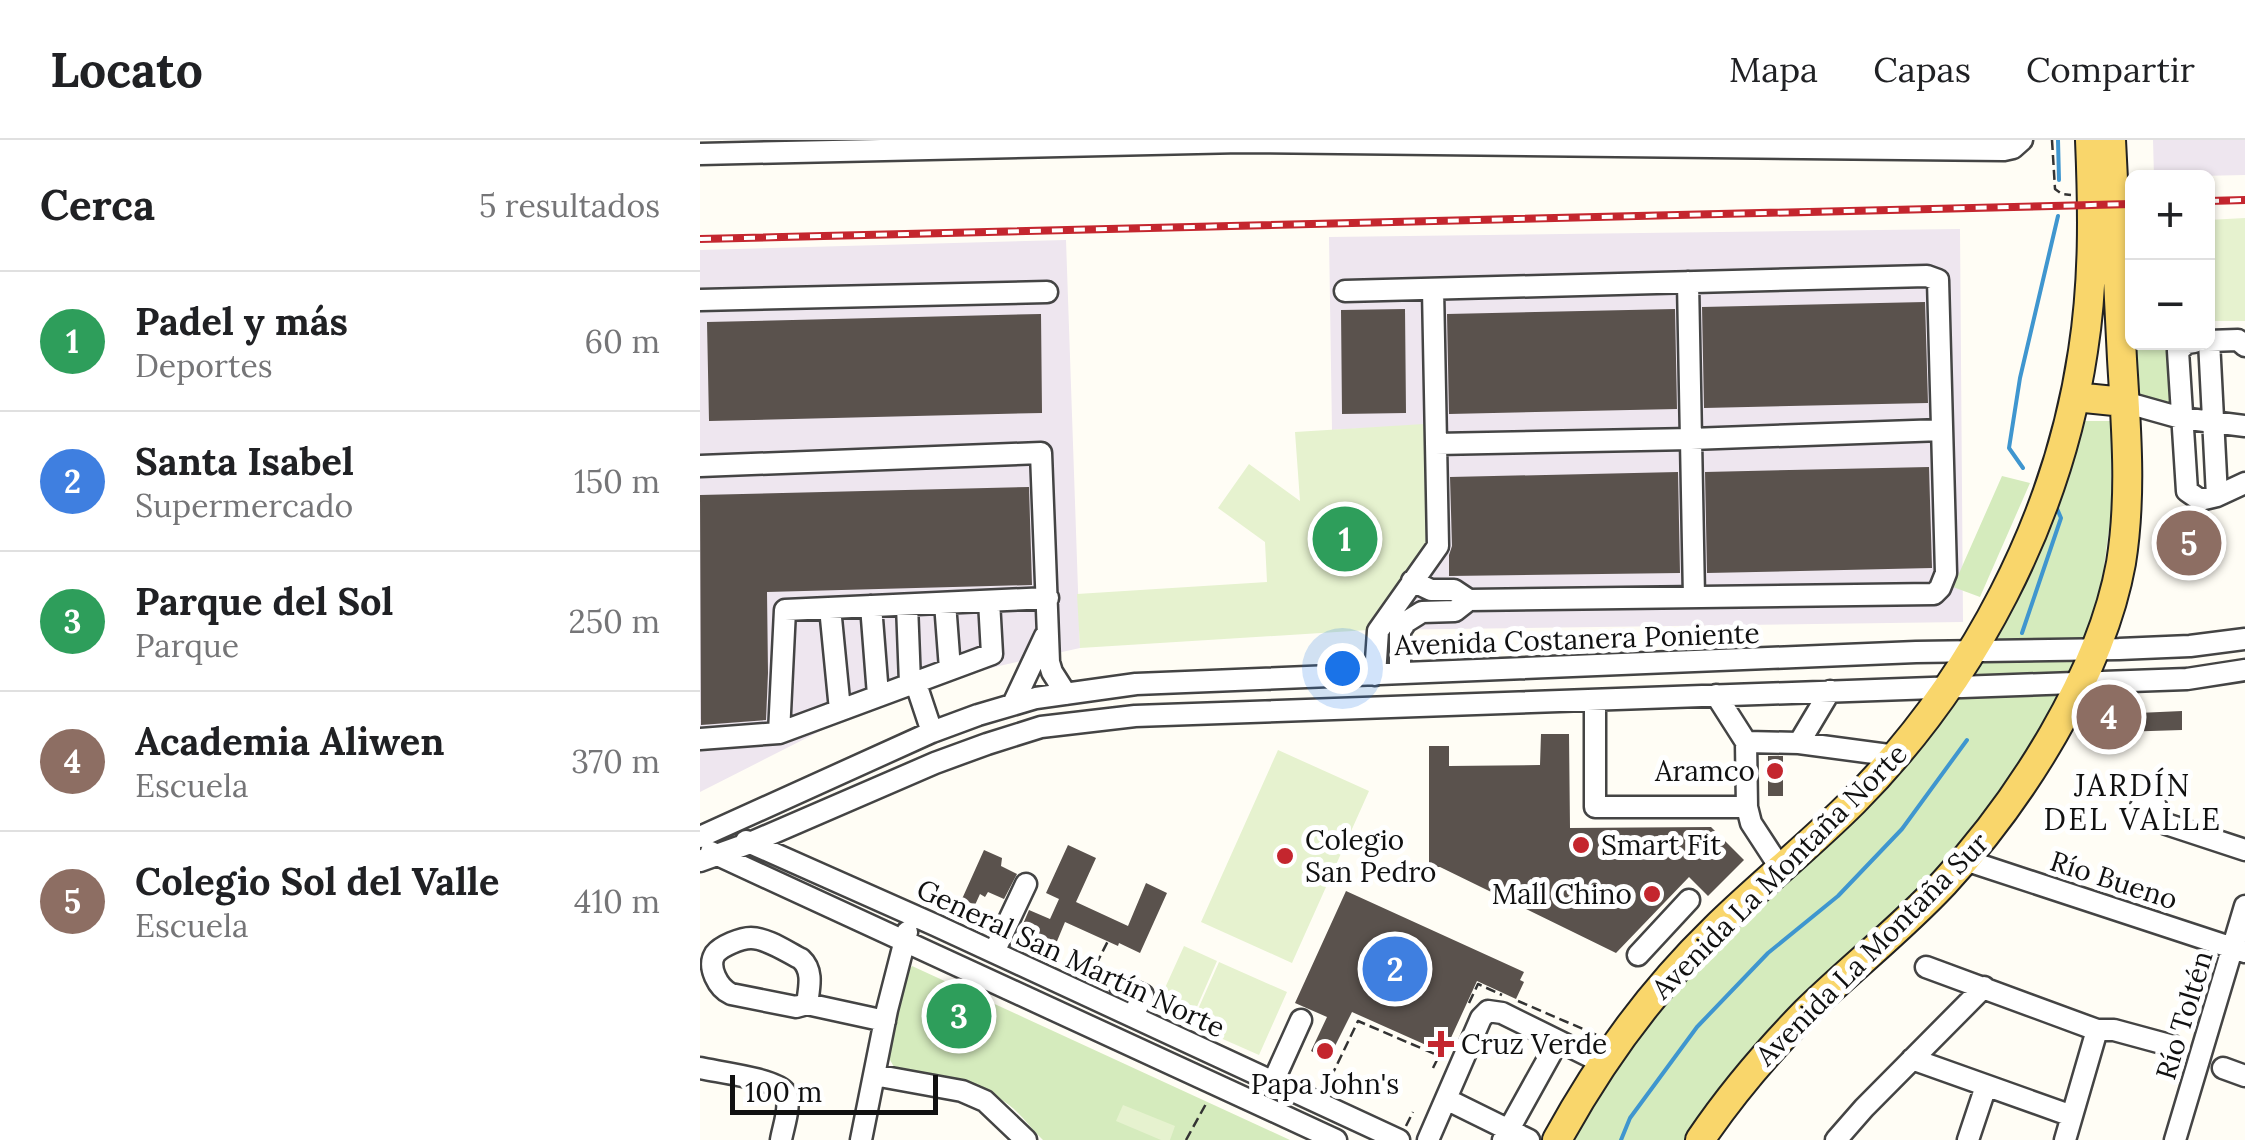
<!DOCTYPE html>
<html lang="es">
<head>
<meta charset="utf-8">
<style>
  :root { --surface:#fff; --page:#f2f2f2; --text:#202124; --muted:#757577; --line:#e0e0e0; --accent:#c4262e }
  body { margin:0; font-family:Lora,serif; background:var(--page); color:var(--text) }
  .controls { position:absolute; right:30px; top:30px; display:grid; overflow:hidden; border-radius:15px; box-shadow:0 2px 8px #0004 }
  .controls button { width:90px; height:90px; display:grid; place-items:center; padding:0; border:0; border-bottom:2px solid var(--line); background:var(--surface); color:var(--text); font:50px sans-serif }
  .scale { position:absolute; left:30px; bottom:25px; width:208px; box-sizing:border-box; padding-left:10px; border:5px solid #111; border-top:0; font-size:28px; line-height:35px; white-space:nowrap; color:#111; -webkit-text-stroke:8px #fff; paint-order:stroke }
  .you { position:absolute; left:642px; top:528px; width:35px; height:35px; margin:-25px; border:8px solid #fff; border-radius:50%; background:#1a73e8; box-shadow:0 0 0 15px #1a73e833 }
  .badge { display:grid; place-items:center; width:65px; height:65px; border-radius:50%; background:var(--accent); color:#fff; font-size:32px; font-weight:700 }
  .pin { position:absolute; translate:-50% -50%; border:5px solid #fff; box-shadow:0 2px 10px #0006 }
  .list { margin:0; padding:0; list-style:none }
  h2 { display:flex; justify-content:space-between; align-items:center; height:130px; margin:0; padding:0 40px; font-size:42px }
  h2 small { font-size:32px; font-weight:400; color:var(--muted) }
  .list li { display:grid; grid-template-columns:65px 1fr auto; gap:30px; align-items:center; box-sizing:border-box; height:140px; padding:0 40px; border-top:2px solid var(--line) }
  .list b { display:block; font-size:38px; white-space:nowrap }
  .list p { margin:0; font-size:32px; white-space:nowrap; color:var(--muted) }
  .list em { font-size:32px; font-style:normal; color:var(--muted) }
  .map { position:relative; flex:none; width:1545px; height:1000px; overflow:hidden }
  header { display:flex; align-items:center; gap:60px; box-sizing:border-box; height:140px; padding:0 50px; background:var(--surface); border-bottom:2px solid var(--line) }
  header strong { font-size:48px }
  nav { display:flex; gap:55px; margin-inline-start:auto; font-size:35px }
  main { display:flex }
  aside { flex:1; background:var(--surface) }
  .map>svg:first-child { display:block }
  .industrial { fill:#eee6ef }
  .green { fill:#d5ebbd }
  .pitch { fill:#e6f2cf }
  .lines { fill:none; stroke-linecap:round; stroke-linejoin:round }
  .stream { stroke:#3f96cf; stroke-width:4 }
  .building { fill:#5a524d }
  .minor-casing { stroke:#444; stroke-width:25 }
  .major-casing { stroke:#222; stroke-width:32 }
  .path { stroke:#333; stroke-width:2.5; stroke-dasharray:10 5; stroke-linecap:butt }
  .minor { stroke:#fff; stroke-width:20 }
  .major { stroke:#f9d66b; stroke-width:28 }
  .rail-casing { stroke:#c4262e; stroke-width:8 }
  .rail { stroke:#fff; stroke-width:4; stroke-dasharray:11; stroke-linecap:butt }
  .poi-dot { fill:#c4262e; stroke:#fff; stroke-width:4 }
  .labels { text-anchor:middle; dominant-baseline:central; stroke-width:10; stroke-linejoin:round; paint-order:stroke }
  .street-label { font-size:28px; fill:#111; stroke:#fff }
  .poi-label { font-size:28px; fill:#111; stroke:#fff; text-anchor:start }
  .neighbourhood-label { font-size:30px; letter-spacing:2.5px; fill:#111; stroke:#fff }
</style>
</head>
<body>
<header>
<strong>Locato</strong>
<nav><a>Mapa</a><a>Capas</a><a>Compartir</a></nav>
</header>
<main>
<aside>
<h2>Cerca<small>5 resultados</small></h2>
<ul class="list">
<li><span class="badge" style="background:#2e9e5b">1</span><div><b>Padel y más</b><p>Deportes</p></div><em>60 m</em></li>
<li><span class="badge" style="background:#3f7fe0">2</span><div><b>Santa Isabel</b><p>Supermercado</p></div><em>150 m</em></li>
<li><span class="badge" style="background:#2e9e5b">3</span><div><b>Parque del Sol</b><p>Parque</p></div><em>250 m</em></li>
<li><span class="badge" style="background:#8d6e63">4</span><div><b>Academia Aliwen</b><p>Escuela</p></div><em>370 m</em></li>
<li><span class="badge" style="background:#8d6e63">5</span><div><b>Colegio Sol del Valle</b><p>Escuela</p></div><em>410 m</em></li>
</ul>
</aside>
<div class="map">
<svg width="1545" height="1000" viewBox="0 0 1545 1000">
  <rect width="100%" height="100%" fill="#fffdf5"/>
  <path class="industrial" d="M1453 0H1545V35L1454 37Z
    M1260 89 1263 482 668 490V484L724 285 632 290 629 97Z
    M366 100 380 508 299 526 236 544 150 576 0 652V110Z"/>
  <path class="green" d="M1437 203H1471L1472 267 1438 264Z
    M1374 281H1411V374L1401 449 1388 496 1358 560 1304 658 989 1000H869L933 903 977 847 1237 567Z
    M1302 336 1330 343 1280 457 1253 447Z
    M212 826 590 1000H343C331 989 322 975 309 965 277 939 233 935 194 927L189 918 205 835Z"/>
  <path class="pitch" d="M1545 78V181H1508V80Z
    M724 284 731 396 668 484V490L380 508 377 454 567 442 565 402 518 368 549 324 600 361 595 292Z
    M578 610 669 651 592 823 501 782Z
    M484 806 517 821 489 885 455 870Z
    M519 822 587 852 559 915 491 885Z
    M423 965 475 986 470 1000H461L416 981Z"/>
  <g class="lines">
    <path class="stream" d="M1358 0 1359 40
      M1323 328 1309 308 1320 238 1358 76
      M1322 493 1361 378 1355 364
      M921 1000 930 978 997 887 1068 813 1138 756 1202 689 1267 600"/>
  </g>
  <path class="building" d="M1225 162 1228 263 1004 268 1002 167Z
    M705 169 706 273 642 274 641 170Z
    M975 169 977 269 749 274 747 174Z
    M341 174 342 273 9 281 7 182Z
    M1229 327 1232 428 1007 433 1005 332Z
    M978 332 980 433 749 436V415L752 406 750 337Z
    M329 347 332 445 67 452 68 533 66 580 1 585 0 355Z
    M1482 571V590L1419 592 1418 577 1438 576V573Z
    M841 594H869L870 688 1011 687 1044 720 1008 756 989 737 916 813 740 727H729V606H749V626L840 625Z
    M1068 616H1083V656H1068Z
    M368 705 396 718 376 762 428 786 446 743 467 753 440 813 419 803 418 806 365 782 355 806 320 791 329 770 350 779 359 759 346 753Z
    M284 710 302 718 301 726 317 734 304 759 288 752 285 757 280 754 275 765 262 759Z
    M646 751 824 832 820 840 824 842 816 859 777 841 744 913 652 872 628 920 611 911 627 877 595 863Z"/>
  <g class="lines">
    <g class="minor-casing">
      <path id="minor" d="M0 14 542 2 1304 10 1313 8 1322 0
        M988 142 994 457
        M645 151 1227 136 1238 140 1246 433 1240 448 1234 454 769 460 755 471 722 472 706 482 700 491V533
        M0 160 347 152
        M1508 201 1538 200 1545 206
        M1509 201 1517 356
        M1494 202 1487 203 1478 211 1487 351 1500 360 1517 356 1545 343
        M1424 262 1481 278 1545 286
        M736 304 991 299 1242 290
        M0 326 341 313 349 522 352 532 366 554
        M712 441 731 450H754L769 460
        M245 463 250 529
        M207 465 210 543
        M171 466 178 555
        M130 468 140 570
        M675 535 678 491 738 406 733 149
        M215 541 232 592
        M1016 555 1046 602 1047 667 1051 683 1081 729
        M895 560V667H1047
        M313 564 345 496
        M79 593 85 470 348 458
        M0 599 79 593 292 514 289 461
        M1046 602 1099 603 1196 616
        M1099 603 1130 551
        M1455 676 1457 669 1454 662H1443L1439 672 1444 678 1455 676 1466 684 1545 710
        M0 697 232 592 278 575 336 558 436 544 1216 512 1419 509 1490 506 1545 499
        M46 701 235 785 699 1000
        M11 712 636 1000
        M1265 720 1545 812
        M0 721 50 703 235 623 287 604 341 587 435 576 1487 539 1545 530
        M294 812 326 744
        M938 815 989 760
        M1226 827 1397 890H1414L1473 906
        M419 844 443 855 433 876
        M107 864C109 848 114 831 101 819 87 812 67 798 51 798 41 798 21 806 15 814 7 827 18 848 31 854L96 867 107 864 185 881
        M1212 919 1372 976
        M0 928C17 932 76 939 85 952 92 965 83 987 81 1000
        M1523 928 1545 936
        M174 935 262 951 285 961 326 1000
        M573 942 601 880
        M746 959 829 1000
        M161 1000 187 870 207 792
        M728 1000 781 878 788 871 802 873 903 923
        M803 1000 858 901
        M1136 1000 1164 968 1284 847
        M1268 1000 1286 946
        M1365 1000 1397 890
        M1475 1000 1545 766"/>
    </g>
    <g class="major-casing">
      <path id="major" d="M1375 257 1424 262
        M857 1000C899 923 952 850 1015 789 1060 745 1109 706 1154 661 1273 541 1358 379 1383 211 1394 141 1393 71 1390 0
        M1000 1000C1031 954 1067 912 1106 872 1151 828 1201 789 1244 743 1320 661 1401 534 1421 423 1432 355 1426 286 1422 219 1418 146 1415 73 1411 0"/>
    </g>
    <path class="path" d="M1352 0 1355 49 1362 54 1371 55
      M389 838 408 801
      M818 861 897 895
      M769 863 778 844 802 855
      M733 928 739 916
      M622 944 627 933 632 935 658 881 744 918 745 916
      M706 986 713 972
      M486 1000 507 962"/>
    <use href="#minor" class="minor"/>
    <use href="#major" class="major"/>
    <g class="rail-casing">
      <path id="rail" d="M1508 61 1545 60
        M0 99 1432 64"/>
    </g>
    <use href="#rail" class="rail"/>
  </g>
  <g class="poi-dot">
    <circle cx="1075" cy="631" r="10"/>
    <circle cx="881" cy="705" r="10"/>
    <circle cx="585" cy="716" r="10"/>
    <circle cx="952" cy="754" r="10"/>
    <path d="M736 889h10v10h10v10h-10v10h-10v-10h-10v-10h10z"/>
    <circle cx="625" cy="911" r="10"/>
  </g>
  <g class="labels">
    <g class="street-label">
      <text transform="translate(877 499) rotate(-2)">Avenida Costanera Poniente</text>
      <text transform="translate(1079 731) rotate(-45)">Avenida La Montaña Norte</text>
      <text transform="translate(1414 740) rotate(18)">Río Bueno</text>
      <text transform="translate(1172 809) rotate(-45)">Avenida La Montaña Sur</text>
      <text transform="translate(371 818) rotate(25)">General San Martín Norte</text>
      <text transform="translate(1484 875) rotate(-73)">Río Toltén</text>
    </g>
    <g class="poi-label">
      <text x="1055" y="631" text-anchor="end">Aramco</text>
      <text x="605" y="700">Colegio<tspan x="605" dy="32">San Pedro</tspan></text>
      <text x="901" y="705">Smart Fit</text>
      <text x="932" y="754" text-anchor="end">Mall Chino</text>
      <text x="761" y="904">Cruz Verde</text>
      <text x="625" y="944" text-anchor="middle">Papa John's</text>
    </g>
    <g class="neighbourhood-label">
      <text x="1433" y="645">JARDÍN<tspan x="1433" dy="34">DEL VALLE</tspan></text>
    </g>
  </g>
</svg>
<div class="controls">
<button>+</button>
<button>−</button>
</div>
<div class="scale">100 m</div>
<div class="you"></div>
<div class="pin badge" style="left:645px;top:399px;background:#2e9e5b">1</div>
<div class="pin badge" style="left:695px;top:829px;background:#3f7fe0">2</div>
<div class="pin badge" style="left:259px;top:876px;background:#2e9e5b">3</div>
<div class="pin badge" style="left:1409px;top:577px;background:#8d6e63">4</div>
<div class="pin badge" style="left:1489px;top:403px;background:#8d6e63">5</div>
</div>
</main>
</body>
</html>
